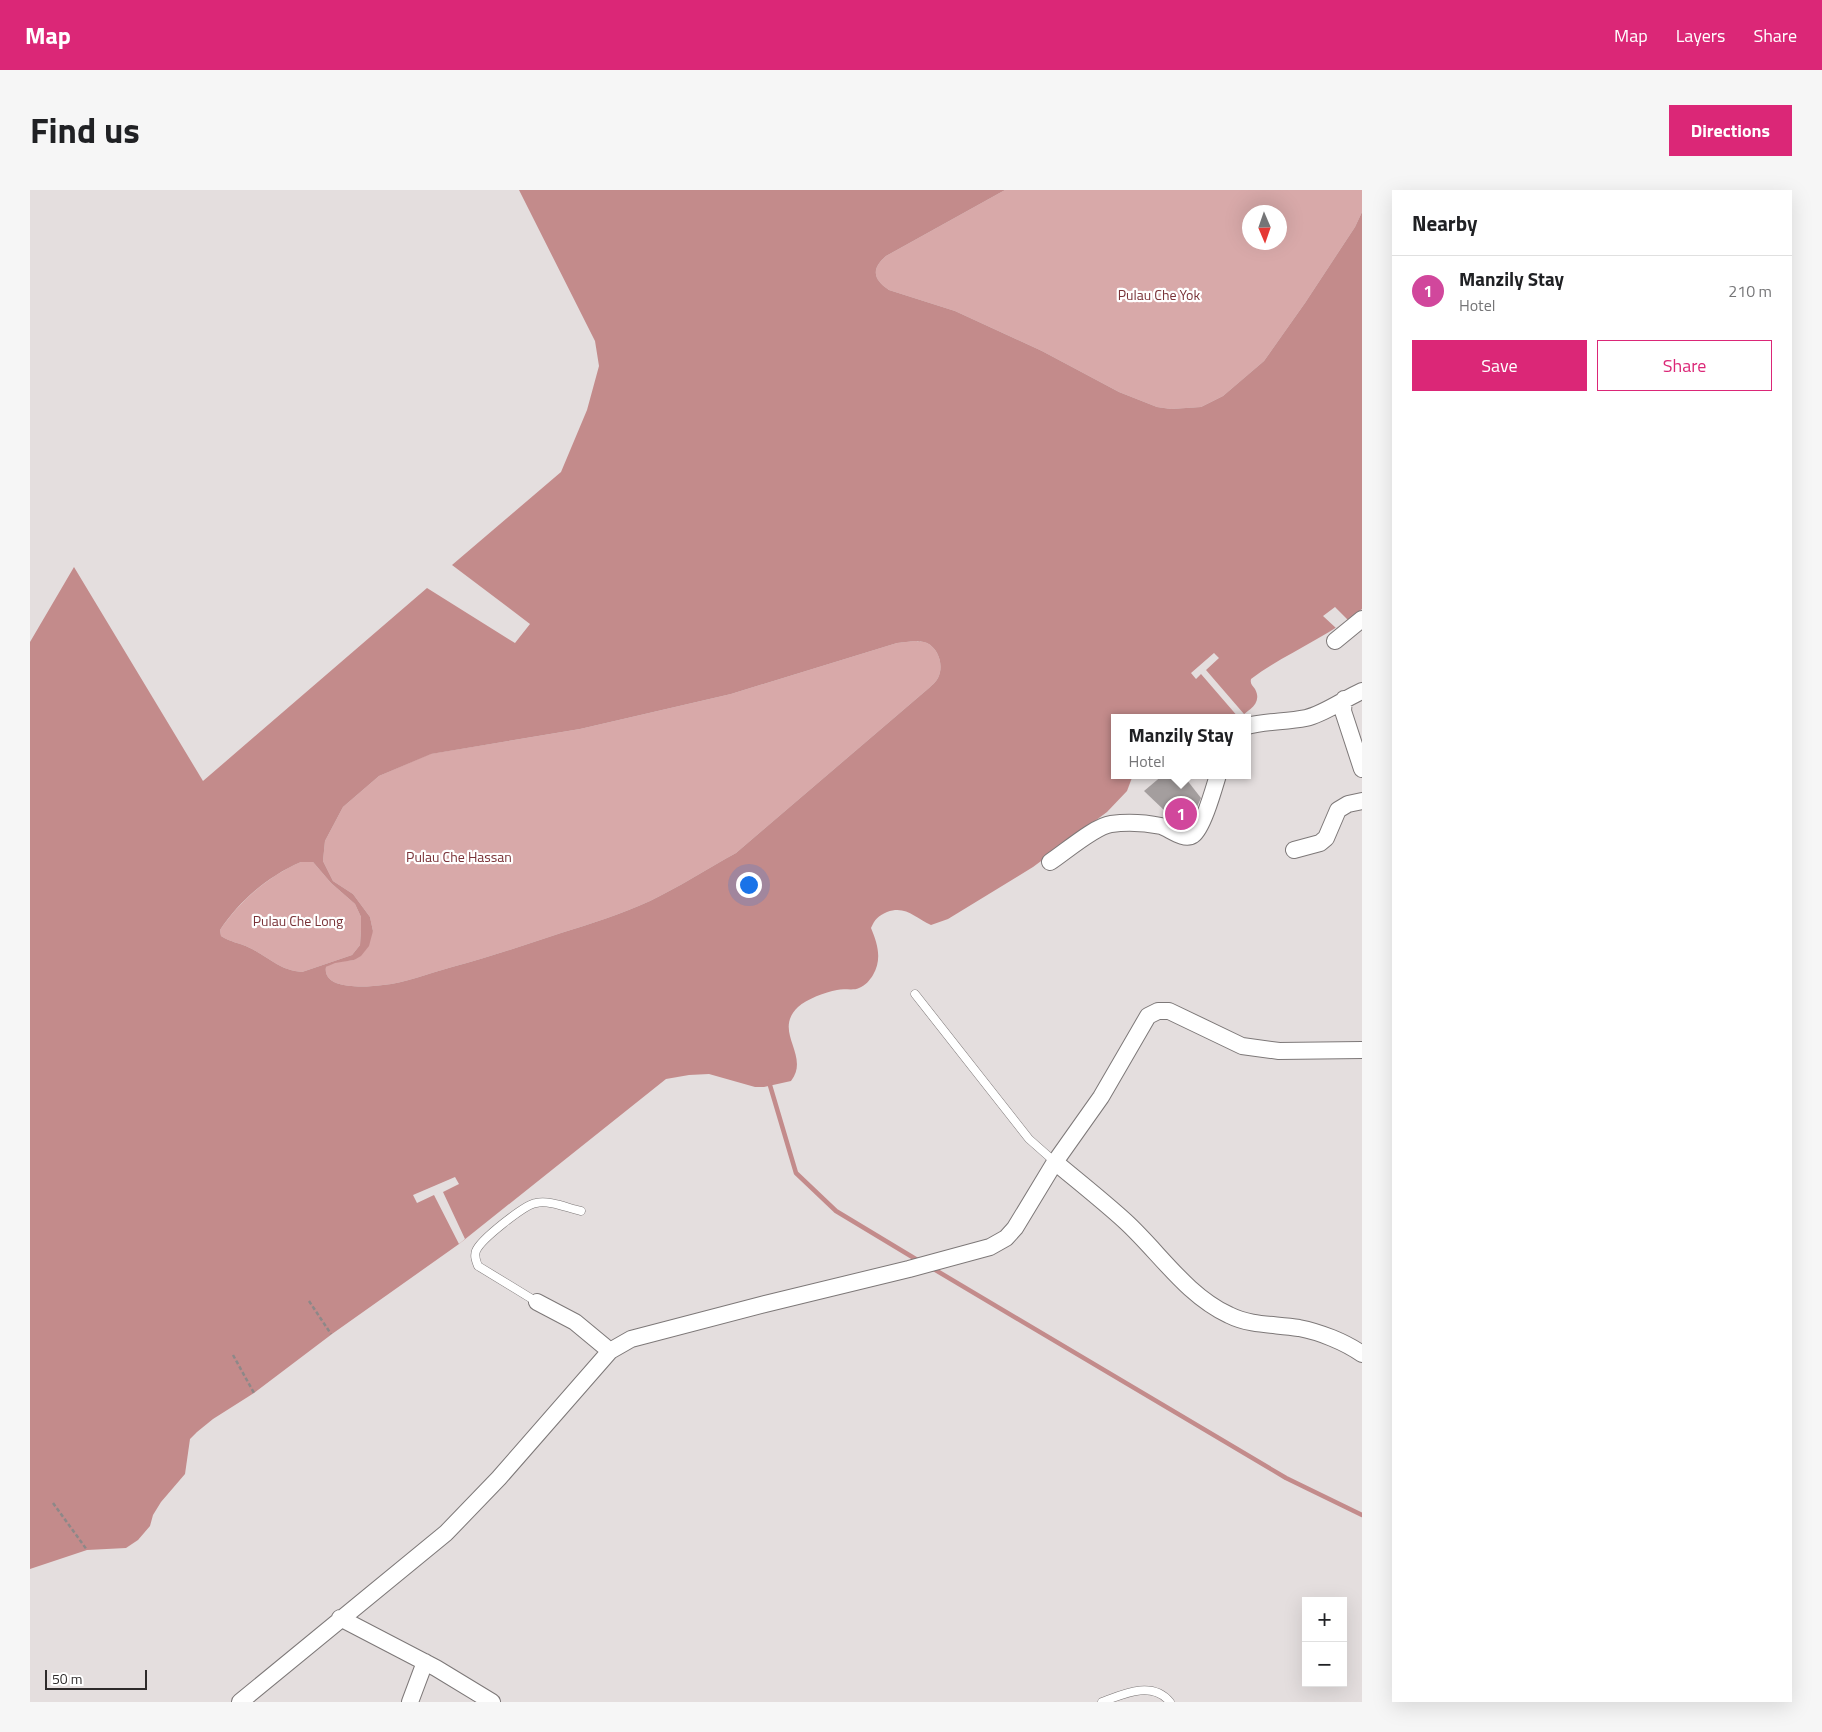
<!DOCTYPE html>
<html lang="en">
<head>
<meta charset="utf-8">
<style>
  :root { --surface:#fff; --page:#f6f6f6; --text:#202124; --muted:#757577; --line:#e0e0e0; --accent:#db2777 }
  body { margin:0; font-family:"Titillium Web",sans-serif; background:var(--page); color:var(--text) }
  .controls { position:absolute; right:15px; bottom:15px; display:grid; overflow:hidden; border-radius:0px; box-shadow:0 5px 20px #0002 }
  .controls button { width:45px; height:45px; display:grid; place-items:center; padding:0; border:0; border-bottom:1px solid var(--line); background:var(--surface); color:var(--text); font:25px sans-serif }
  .compass { position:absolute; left:1212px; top:15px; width:45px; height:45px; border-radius:50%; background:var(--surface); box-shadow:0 5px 20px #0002; rotate:178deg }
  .scale { position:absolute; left:15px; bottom:12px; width:102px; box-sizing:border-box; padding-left:5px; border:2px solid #2e2b2b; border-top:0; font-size:14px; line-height:18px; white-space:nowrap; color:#2e2b2b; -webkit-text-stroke:4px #fff; paint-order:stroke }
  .you { position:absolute; left:718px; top:694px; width:18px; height:18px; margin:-12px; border:4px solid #fff; border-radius:50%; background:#1a73e8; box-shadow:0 0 0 8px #1a73e833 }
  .badge { display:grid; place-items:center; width:32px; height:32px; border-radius:50%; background:var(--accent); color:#fff; font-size:16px; font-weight:700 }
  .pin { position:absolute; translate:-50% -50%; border:2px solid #fff; box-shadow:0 1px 5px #0006 }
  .popup { position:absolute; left:1081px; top:524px; width:140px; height:65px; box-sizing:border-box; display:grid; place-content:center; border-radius:0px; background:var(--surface); filter:drop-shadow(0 1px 4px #0005); font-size:16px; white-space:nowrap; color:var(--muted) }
  .popup b { font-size:19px; color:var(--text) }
  .popup::after { content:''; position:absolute; left:50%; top:100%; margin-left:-10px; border:10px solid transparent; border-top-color:var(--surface) }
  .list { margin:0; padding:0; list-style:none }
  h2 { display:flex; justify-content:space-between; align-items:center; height:65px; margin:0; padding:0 20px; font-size:21px }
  h2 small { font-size:16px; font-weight:400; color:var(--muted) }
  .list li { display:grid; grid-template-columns:32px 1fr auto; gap:15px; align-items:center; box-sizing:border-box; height:70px; padding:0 20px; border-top:1px solid var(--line) }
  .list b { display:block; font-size:19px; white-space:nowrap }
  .list p { margin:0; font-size:16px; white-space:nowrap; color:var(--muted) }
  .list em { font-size:16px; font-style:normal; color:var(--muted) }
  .actions { display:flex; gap:10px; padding:15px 20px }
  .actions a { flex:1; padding:11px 0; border:1px solid var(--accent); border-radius:0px; text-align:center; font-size:18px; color:var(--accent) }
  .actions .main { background:var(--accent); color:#fff }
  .map { position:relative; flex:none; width:1332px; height:1512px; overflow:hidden; border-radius:0px }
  header { display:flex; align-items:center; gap:30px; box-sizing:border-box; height:70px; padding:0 25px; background:var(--accent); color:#fff }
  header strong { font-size:24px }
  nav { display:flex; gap:28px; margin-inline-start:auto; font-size:18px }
  .intro { display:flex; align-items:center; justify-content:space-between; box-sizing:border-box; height:120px; padding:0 30px }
  h1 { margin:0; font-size:35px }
  .button { padding:12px 22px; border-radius:0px; background:var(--accent); color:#fff; font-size:18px; font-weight:700 }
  main { display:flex; gap:30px; padding:0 30px }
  aside { flex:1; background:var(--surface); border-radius:0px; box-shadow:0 5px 20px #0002 }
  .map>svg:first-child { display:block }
  .green { fill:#d8a9a9; fill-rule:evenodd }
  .water { fill:#c38b8b; fill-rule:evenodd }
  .pier { fill:#e4dede }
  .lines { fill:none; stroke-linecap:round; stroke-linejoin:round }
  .stream { stroke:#c38b8b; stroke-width:4.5 }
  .building { fill:#a49e9e }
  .lane-casing { stroke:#7d7878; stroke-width:9 }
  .street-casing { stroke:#7d7878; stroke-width:18 }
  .path { stroke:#8d8888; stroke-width:2.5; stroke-dasharray:4 2.5; stroke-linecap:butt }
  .lane { stroke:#fff; stroke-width:8 }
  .street { stroke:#fff; stroke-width:16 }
  .labels { text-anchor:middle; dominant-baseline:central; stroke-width:4.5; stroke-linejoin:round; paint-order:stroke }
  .park-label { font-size:14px; fill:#793237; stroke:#fff }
</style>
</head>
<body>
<header>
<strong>Map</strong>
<nav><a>Map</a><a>Layers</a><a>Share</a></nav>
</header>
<div class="intro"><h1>Find us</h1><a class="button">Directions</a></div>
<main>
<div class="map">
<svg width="1332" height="1512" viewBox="0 0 1332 1512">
  <rect width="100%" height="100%" fill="#e4dede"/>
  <path class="green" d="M975 0H1332V22L1325 37 1275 113 1234 171 1193 206 1171 217 1141 219 1127 217 1089 202 1012 161 925 121 859 100C843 89 841 79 856 66ZM1220 22H1250V52H1220Z
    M885 451C888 452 893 451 897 453 909 459 914 476 908 488 906 492 902 495 899 498L706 663C677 679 649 697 620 711 591 724 561 734 531 743 495 755 459 767 422 777 400 783 375 793 353 795 338 797 292 801 296 777L305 772 324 770 343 741 340 727 323 704 303 691 293 671 295 651 313 617 349 586 400 564 550 539 701 504 867 453Z
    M271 672H283L301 693 325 714 331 727V739L330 755 322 765 272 782C251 781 238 767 220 758 210 753 200 752 191 746L190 740C210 711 238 686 271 672Z"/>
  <path class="water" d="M489 0H975L856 66C841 79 843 89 859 100L925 121 1012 161 1089 202 1127 217 1141 219 1171 217 1193 206 1234 171 1275 113 1325 37 1332 22V419C1298 447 1256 463 1221 489 1220 494 1222 495 1225 499 1233 514 1218 520 1209 528H1085V585H1103L1097 601 1077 622 1003 677 918 729 901 735C885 728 876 715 857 722 848 726 845 729 841 738 848 755 852 769 843 785 840 790 835 796 829 798 823 801 814 798 807 800 795 802 777 809 768 817 742 842 781 865 761 891L734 897H725L679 884 659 885 636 889 429 1054 302 1144 224 1203 183 1229 167 1242 160 1249 155 1284 131 1312 123 1325 120 1336 108 1350 96 1358 57 1360 0 1379V452L44 377 173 591 397 398 485 453 500 434 422 375 531 282 557 220 569 176 565 151ZM885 451C888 452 893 451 897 453 909 459 914 476 908 488 906 492 902 495 899 498L706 663C677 679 649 697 620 711 591 724 561 734 531 743 495 755 459 767 422 777 400 783 375 793 353 795 338 797 292 801 296 777L305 773 324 770 331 766 339 756 343 741 340 727 323 704 303 691 293 671 295 651 313 617 349 586 401 564 550 539 701 504 867 453ZM271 672H283L301 693 325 714 331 727V739L330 755 322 765 272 782C251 781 238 767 220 758 210 753 200 752 191 746L190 740C209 711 238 686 271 672Z"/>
  <path class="pier" d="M1305 417 1318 430 1306 438 1293 426Z
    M1184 463 1189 468 1176 480 1214 524 1209 528 1171 484 1166 489 1161 483Z
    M425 987 429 994 413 1002 435 1049 429 1054 404 1005 387 1013 383 1005Z"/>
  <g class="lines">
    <path class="stream" d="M739 892 766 983 806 1021 889 1071
      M902 1078 1256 1288 1332 1325"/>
  </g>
  <path class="building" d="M1133 585H1153L1171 608 1156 641 1114 601Z"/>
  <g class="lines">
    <g class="lane-casing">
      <path id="lane" d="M885 804 999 949 1025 972
        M507 1112 448 1076C446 1071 444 1066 446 1061 450 1050 494 1015 506 1013 520 1010 537 1018 551 1021
        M1072 1512C1093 1504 1122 1490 1140 1512"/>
    </g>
    <g class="street-casing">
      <path id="street" d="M1305 451 1332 429
        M1314 509 1313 521 1332 579
        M1217 536C1236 531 1256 532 1276 528 1294 524 1314 509 1332 501
        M1264 660 1290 653 1296 648 1308 620 1318 614 1332 611
        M1020 672C1034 663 1065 636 1081 634 1096 632 1116 633 1131 636 1140 639 1154 651 1163 645 1173 638 1184 598 1188 585
        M1025 972C1049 992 1073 1011 1095 1031 1129 1062 1156 1105 1199 1125 1221 1136 1245 1134 1269 1138 1290 1142 1315 1152 1332 1164
        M507 1112 545 1132 580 1161
        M310 1428 406 1478 462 1512
        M210 1512 416 1343 469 1288 580 1161 601 1149 735 1114 879 1079 960 1057 976 1048 985 1038 1025 972 1071 907 1118 826 1128 821H1139L1212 856 1249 861 1332 860
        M380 1512 395 1472"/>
    </g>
    <path class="path" d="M279 1111 301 1144
      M203 1165 224 1203
      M23 1313 57 1360"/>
    <use href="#lane" class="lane"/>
    <use href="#street" class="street"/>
  </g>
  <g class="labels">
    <g class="park-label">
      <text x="1129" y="104">Pulau Che Yok</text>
      <text x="429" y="666">Pulau Che Hassan</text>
      <text x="268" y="730">Pulau Che Long</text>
    </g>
  </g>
</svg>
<div class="controls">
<button>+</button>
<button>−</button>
</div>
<svg class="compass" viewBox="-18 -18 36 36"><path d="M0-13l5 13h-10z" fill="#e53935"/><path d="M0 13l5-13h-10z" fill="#757577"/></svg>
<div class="scale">50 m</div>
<div class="you"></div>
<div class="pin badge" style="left:1151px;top:624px;background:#d1479c">1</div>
<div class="popup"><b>Manzily Stay</b>Hotel</div>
</div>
<aside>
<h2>Nearby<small></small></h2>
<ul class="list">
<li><span class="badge" style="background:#d1479c">1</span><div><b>Manzily Stay</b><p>Hotel</p></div><em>210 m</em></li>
</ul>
<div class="actions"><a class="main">Save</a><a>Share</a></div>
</aside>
</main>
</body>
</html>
